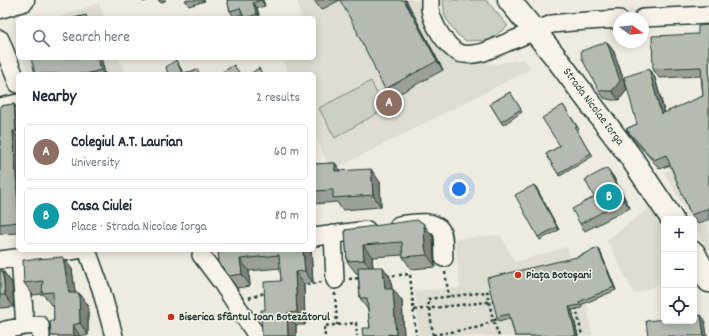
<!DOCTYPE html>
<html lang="en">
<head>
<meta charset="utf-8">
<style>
  :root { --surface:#fff; --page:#f2f2f3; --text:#1f2937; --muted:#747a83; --line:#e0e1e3; --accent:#0f766e }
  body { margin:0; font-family:Dekko,sans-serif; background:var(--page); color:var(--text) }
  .controls { position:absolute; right:12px; bottom:12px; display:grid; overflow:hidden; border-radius:6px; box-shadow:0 2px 10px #0003 }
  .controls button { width:36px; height:36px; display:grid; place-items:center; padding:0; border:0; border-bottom:1px solid var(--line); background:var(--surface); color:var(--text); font:20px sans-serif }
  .compass { position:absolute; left:613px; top:12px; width:36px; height:36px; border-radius:50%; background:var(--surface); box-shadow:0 2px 10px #0003; rotate:104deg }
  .you { position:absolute; left:459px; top:189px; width:14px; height:14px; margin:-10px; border:3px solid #fff; border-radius:50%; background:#1a73e8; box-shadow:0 0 0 6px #1a73e833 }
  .badge { display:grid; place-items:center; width:26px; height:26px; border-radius:50%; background:var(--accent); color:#fff; font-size:13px; font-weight:700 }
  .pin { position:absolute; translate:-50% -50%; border:2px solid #fff; box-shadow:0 1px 4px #0006 }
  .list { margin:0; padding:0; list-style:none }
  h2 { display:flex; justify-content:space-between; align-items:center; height:52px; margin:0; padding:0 16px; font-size:17px }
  h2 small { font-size:13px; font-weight:400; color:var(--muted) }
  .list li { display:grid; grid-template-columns:26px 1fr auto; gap:12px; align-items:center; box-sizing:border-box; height:56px; margin:0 8px 8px; padding:0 8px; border:1px solid var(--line); border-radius:6px }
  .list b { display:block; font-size:15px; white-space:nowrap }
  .list p { margin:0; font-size:13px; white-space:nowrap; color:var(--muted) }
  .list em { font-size:13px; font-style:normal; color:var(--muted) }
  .icon { flex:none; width:22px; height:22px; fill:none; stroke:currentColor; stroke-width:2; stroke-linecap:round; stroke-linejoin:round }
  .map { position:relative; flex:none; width:709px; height:336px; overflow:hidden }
  .search { position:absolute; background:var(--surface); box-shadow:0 2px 10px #0003; left:16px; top:16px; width:300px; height:44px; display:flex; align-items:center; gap:10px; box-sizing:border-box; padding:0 14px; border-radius:6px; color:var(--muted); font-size:15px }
  .panel { position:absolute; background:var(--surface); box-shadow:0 2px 10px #0003; left:16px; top:72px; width:300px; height:180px; border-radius:6px }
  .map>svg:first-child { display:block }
  .built { fill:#ddddd2 }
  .green { fill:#cccfc4; stroke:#76867c }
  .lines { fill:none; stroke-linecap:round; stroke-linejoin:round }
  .minor-casing { stroke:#1f3d34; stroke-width:20 }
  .major-casing { stroke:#1f3d34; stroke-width:25 }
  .path { stroke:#1f3d34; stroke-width:2.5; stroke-dasharray:3 3; stroke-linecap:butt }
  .minor { stroke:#f7f3e8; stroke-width:17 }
  .major { stroke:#f7f3e8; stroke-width:22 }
  .wall { fill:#9ca197; stroke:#1f3d34 }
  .shaded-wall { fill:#7f837b; stroke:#1f3d34 }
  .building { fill:#b5bbb0; stroke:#1f3d34 }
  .poi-dot { fill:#c8321e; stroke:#f7f3e8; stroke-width:1.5 }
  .labels { text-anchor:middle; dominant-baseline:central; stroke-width:3; stroke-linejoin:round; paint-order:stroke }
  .street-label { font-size:12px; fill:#1f3d34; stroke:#f7f3e8 }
  .poi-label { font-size:12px; font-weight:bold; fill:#1f3d34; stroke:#f7f3e8; text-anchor:start }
</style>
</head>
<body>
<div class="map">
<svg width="709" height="336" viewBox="0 0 709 336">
  <rect width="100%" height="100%" fill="#eeece1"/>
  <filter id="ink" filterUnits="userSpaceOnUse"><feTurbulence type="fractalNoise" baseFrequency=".025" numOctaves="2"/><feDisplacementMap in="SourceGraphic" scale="8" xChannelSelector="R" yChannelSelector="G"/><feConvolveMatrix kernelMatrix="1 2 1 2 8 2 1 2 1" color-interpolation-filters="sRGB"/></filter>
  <g filter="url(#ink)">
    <path class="built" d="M297 0H432L431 8 466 61 496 64 524 59 531 69 331 171 314 133V74H288L281 58H314V18H301Z
      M99 3 104 18H56Z
      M22 58H119L125 74H29Z
      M709 153V253L694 225V219H691L664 172Z
      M651 207 664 229V283L634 294 607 240Z
      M500 235 515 262 567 247 587 303 592 336H419L415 291 460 288 455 239Z"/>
    <path class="green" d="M443 0H486L508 26 489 40 466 41 457 34 445 17Z
      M371 81 384 109 335 138 319 108Z"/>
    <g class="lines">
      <g class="minor-casing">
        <path id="minor" d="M430 0C430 3 430 6 430 9 432 23 446 47 459 53 467 56 476 54 484 52L552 24 572 22 619 19
          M643 18 709 15
          M0 39 18 84
          M0 107 18 103
          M399 225C412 224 432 218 441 230 445 236 443 252 444 258
          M333 234 335 280
          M314 237 367 230
          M87 250 101 289 114 336
          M201 255 222 283 257 336
          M20 257 25 326
          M0 260 77 250
          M5 336V330L25 326 40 325 41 336"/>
      </g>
      <g class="major-casing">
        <path id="major" d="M509 0 554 55 630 156 672 219
          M0 7 23 0
          M694 253 709 281"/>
      </g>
      <path class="path" d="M445 272 449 297
        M387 276 410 274 416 336
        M349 279 362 278
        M301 286 322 282
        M335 293 337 325
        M249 298 267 292
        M576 307 582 336
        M414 310 496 301
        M433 335 480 327 493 320 487 292 494 291
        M433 335 428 299 487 292
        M325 336 324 326 356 323 357 336
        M499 336 493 320 501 319"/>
      <use href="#minor" class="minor"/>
      <use href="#major" class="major"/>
    </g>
    <path class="wall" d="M141 0H150L143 2Z
      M158 0H166L161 3Z
      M185 0H204L205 1 189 6Z
      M227 0H263L265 6 257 8 260 18H244L242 14 234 17 230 11Z
      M314 0H340L321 10Z
      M406 0 443 70 391 98 385 89 375 68Z
      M709 25V219L698 224 691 215 670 165 660 169 632 138 626 129 637 124 649 69 655 78 665 113 703 96 701 76 659 78 653 69 698 34Z
      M607 42 614 52 627 90 619 100H611L604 98 598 89Z
      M101 58 105 74H35Z
      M510 92 522 112 503 125 490 104Z
      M14 104 18 110V233L0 234V106Z
      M563 105 579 129 577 131 593 156 560 176 546 154 560 146Z
      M335 163 341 171 380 182 381 207 342 210 337 202 314 204V164Z
      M613 176 630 208 585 231 580 224 594 197Z
      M536 187 559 230 540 240 538 237Z
      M423 223 433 237 434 259 436 267 411 269 403 257V255L372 257 373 267 391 279 392 289 402 301 404 336H363L370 328 368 310 360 298 358 273H356L347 261 345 230Z
      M598 248 600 251 616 290 581 305 582 308 572 310 578 336H515L510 318 499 321 497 317 577 257Z
      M218 250H311L313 283 304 284 305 325H296V336H262L265 310 281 281 280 268 249 271 250 286 237 288 219 262Z
      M72 269 75 293H79L88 305V335L86 336H51L54 321V305H51L43 294 33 295 24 283Z
      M0 271H3L12 283 14 307 0 308Z"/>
    <path class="shaded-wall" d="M261 0H263L265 6Z
      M404 0H406L443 70 437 61Z
      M253 3 257 8 260 18 257 14Z
      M607 42 614 52 627 90 619 100 612 91Z
      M98 58H101L105 74H104L101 70Z
      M176 60 184 74H182Z
      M649 69 655 78 667 123 661 114Z
      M14 104 18 110V133L16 131Z
      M13 131 18 139V206Z
      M335 163 344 175 335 171Z
      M607 168 613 176 630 208 624 200Z
      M371 169 380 182 381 207 373 195Z
      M534 185 536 187 559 230 557 227Z
      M424 225 433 237 434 259 436 267 427 255 425 247Z
      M363 245 372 257 373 272 364 260Z
      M598 248 600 251 616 290 614 287Z
      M303 250H311L313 283 305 271Z
      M63 257 72 269 77 305 69 293Z
      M240 259 249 271 250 286 242 274Z
      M383 267 391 279 393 301 385 289Z
      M3 271 12 283 14 307 5 295Z
      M295 272 304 284 305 325 297 312Z
      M393 289 402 301 404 336H397L396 335Z
      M79 293 88 305V335L80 323Z
      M569 307 572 310 578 336H576Z
      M287 313 296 325V336H288Z
      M701 315 705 320 707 336H704Z
      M73 325 80 336H74Z"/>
    <path class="building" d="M227 0H261L253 3 257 14 246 18H244L240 8 230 11Z
      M340 0H404L437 61 385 89 374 68H375L357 33H358Z
      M86 15 87 18H74Z
      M215 16V18H196Z
      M709 25V208L691 215 666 155 654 160 626 129 637 124 624 77 649 69 661 114 703 96 701 67 653 69 652 36 698 34V26Z
      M607 42 620 81 612 91H604L598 89 582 59 581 51Z
      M31 58H98L101 70 86 74H35Z
      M176 60 182 73 198 70 199 74H168L166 67Z
      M234 65 240 74H219Z
      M259 68 262 74H250Z
      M510 92 521 109 501 122 490 104Z
      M14 104 16 131H13L18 206V222L0 224V106Z
      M563 105 577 127 575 128 591 153 558 174 546 154 560 146 542 118Z
      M335 163V171L371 169 373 195 333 198V190L314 191V164Z
      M607 168 624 200 580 224 572 209 594 197 585 180Z
      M534 185 557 227 538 237 515 195Z
      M417 220 423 223 424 225 425 247 427 255 403 257 402 242 363 245 364 260 347 261 345 230Z
      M598 248 614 287 579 302 580 305 569 307 576 336H515L509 314 497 317 487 278 577 257Z
      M218 250H303L305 271 295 272 297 312 287 313 288 336H262L261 310H265L264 282 281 281 279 255 240 259 242 274 229 276 219 262Z
      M63 257 69 293H79L80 323 73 325 74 336H51L50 321H54L53 292 42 293 43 281 24 283 23 260Z
      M358 267H383L385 289H393L396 335 388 334V336H363L362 328H370L367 298H360Z
      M0 271H3L5 295H0Z
      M701 315 704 336H648L646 321 664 319V321H694V316Z"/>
  </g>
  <g class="poi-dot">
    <circle cx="518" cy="275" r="4"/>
    <circle cx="171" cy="317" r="4"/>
  </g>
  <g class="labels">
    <g class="street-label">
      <text transform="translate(593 107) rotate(53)">Strada Nicolae Iorga</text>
    </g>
    <g class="poi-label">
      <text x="526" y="275">Piața Botoșani</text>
      <text x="179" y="317">Biserica Sfântul Ioan Botezătorul</text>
    </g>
  </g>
</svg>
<div class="controls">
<button>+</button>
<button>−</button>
<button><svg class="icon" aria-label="locate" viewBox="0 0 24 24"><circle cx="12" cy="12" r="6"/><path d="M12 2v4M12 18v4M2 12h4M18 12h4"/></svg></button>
</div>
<svg class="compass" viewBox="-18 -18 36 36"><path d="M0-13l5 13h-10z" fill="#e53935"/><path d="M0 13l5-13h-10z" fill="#747a83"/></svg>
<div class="you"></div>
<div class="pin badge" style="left:389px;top:103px;background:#8d6e63">A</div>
<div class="pin badge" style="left:609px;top:197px;background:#0f9aa8">B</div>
<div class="search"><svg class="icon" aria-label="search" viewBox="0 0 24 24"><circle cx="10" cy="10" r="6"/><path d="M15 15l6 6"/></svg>Search here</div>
<section class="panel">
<h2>Nearby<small>2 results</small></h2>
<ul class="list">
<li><span class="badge" style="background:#8d6e63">A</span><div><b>Colegiul A.T. Laurian</b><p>University</p></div><em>60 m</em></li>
<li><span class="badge" style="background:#0f9aa8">B</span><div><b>Casa Ciulei</b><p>Place · Strada Nicolae Iorga</p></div><em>80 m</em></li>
</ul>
</section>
</div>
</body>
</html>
